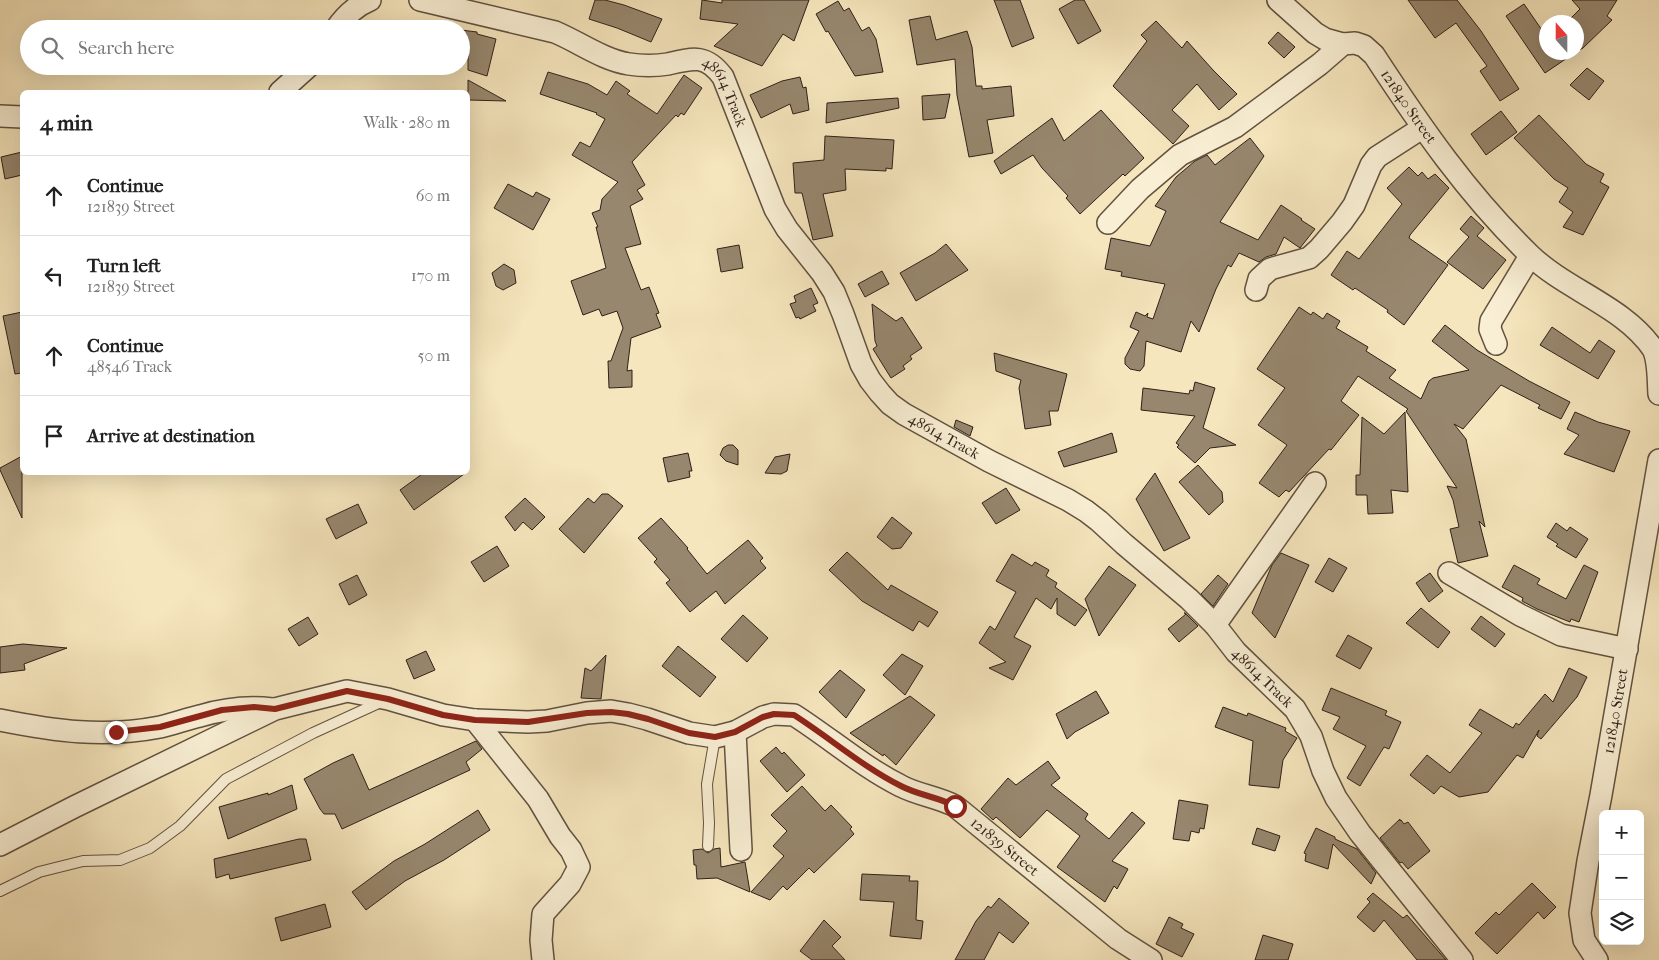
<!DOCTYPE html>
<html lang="en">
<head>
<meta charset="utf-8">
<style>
  :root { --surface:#fff; --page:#f6f6f6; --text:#222; --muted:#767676; --line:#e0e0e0 }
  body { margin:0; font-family:"IM FELL French Canon",serif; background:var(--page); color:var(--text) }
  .controls { position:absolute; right:15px; bottom:15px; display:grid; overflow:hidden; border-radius:8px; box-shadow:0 5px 20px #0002 }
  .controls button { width:45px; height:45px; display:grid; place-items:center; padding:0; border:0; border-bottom:1px solid var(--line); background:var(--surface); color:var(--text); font:25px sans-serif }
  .compass { position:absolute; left:1539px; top:15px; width:45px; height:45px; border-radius:50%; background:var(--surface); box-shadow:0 5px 20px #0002; rotate:339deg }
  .stop { position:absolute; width:15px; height:15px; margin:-11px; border:4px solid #8f2418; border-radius:50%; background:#fff }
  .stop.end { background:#8f2418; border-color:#fff; box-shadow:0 1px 5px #0008 }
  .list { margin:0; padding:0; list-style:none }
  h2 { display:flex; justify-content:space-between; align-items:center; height:65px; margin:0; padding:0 20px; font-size:21px }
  h2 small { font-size:16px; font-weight:400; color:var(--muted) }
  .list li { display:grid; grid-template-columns:32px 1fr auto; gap:15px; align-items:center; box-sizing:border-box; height:80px; padding:0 20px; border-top:1px solid var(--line) }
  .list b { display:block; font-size:19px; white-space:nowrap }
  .list p { margin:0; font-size:16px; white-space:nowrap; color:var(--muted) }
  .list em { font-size:16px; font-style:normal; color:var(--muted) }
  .icon { flex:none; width:28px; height:28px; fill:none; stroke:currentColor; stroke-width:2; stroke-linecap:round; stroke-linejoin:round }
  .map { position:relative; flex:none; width:1659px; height:960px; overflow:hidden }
  .search { position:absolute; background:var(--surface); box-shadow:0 5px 20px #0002; left:20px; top:20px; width:450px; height:55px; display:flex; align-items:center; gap:12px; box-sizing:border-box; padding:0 18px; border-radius:28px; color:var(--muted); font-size:19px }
  .panel { position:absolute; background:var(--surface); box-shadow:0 5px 20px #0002; left:20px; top:90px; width:450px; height:385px; border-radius:8px }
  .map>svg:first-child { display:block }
  .building { fill:#97876e; stroke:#302018 }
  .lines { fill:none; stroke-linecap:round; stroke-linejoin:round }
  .service-casing { stroke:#625241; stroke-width:12 }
  .minor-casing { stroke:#625241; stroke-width:24 }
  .service { stroke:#f9efd4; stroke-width:10 }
  .minor { stroke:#f9efd4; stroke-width:21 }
  .route { stroke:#8f2418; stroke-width:6 }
  .labels { text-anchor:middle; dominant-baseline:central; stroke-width:4; stroke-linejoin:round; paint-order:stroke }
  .street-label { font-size:15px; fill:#302018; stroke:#f9efd4 }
</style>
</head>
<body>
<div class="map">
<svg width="1659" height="960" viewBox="0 0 1659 960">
  <rect width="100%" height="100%" fill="#f6e6bd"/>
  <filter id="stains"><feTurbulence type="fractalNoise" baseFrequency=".004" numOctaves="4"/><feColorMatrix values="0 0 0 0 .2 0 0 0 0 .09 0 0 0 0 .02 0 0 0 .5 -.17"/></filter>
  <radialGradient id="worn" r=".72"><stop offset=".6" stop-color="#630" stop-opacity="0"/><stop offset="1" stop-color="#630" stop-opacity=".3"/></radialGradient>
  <path class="building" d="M595 0H605L624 5 662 19 651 42 617 28 589 19Z
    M702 0 722 3V0H809L794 41 783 34 762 66 714 46 738 24 700 19Z
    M994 0H1020L1034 38 1012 47Z
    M1075 0H1084L1101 31 1078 44 1059 9Z
    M1408 0H1457L1481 31 1519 89 1500 101 1480 71 1487 66 1456 23 1435 38Z
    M1572 0H1617L1607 16 1612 20 1583 48 1576 52V22H1567L1580 9Z
    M838 1 844 11 849 8 862 31 869 27 876 39 883 72 855 76 828 31 826 32 816 14Z
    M1524 4 1546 36V52H1576L1545 73 1506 16Z
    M930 16 936 40 967 31 972 47 976 86H982V89L1011 86 1014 116 987 120 993 153 969 157 957 95 955 59 917 65 909 20Z
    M1156 21 1182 48 1187 41 1213 70 1237 94 1219 110 1197 84 1172 110 1189 126 1173 144 1113 86 1147 41 1141 35Z
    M461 30 477 32V34L496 39 487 76 468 70V53H461Z
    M1278 32 1295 47 1284 58 1268 43Z
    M1587 68 1604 81 1589 100 1570 85Z
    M548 72 588 84 607 95 616 81 630 91 627 94 657 114 684 75 702 88 684 115 681 113 678 117 676 115 632 162 645 185 637 190 643 199 630 206 641 244 625 248 641 290 649 287 659 313 656 314 661 327 631 338 627 371 632 370V387L609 388 608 361H611L623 328 617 311 602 316 599 309 583 315 571 281 606 268 596 227H598L592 213 600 210 602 199 618 182 572 155 580 142 590 147 605 119 596 114 597 113 540 94Z
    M800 77 803 88 806 87 809 110 793 114 790 104 761 118 750 95 782 81Z
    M468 80 506 101 468 100Z
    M950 94 945 118 923 120 922 96Z
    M898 98 899 108 826 123 827 103Z
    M1101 110 1144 158 1125 176 1123 174 1080 214 1066 198 1068 196 1042 168 1033 155 1001 174 994 161 1052 118 1064 141Z
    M1501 111 1517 132 1486 155 1471 134Z
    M1539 115 1586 164 1604 174 1600 182 1609 187 1583 235 1563 227 1573 212 1559 202 1568 188 1554 179 1514 138Z
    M825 136 894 140 892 169 886 168V171L845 169 846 190 823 194 833 236 813 240 802 193H795L793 163 824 160Z
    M1250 138 1264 156 1220 222 1258 240 1281 205 1302 219 1301 220 1315 229 1300 248 1284 237 1276 254 1266 257 1259 262 1239 253 1231 267 1228 265 1216 289 1199 332 1191 321 1181 352 1146 341 1144 366 1140 371 1130 369 1125 364V358L1139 331 1130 327 1136 312 1145 316 1148 313 1147 317 1153 319 1165 284 1121 276 1122 272 1105 269 1111 238 1150 246 1166 211 1155 206 1176 177 1195 161 1207 155 1215 165Z
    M22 152V175L5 179 1 157Z
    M1409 167 1418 176 1422 172 1428 179 1435 174 1449 188 1410 235 1409 238 1448 265 1404 325 1387 312 1388 310 1355 288 1353 290 1331 275 1347 251 1359 259 1402 204 1387 188Z
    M508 184 533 197 536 192 550 199 533 230 494 208Z
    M1471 216 1484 228 1477 236 1506 260 1483 289 1447 262 1469 237 1460 229Z
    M946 244 968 270 916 301 900 273 935 253Z
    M739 245 743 268 721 272 717 249Z
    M504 264 514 270 516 283 503 290 496 286 492 273Z
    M882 271 889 284 865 297 858 284Z
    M811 288 818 303 813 305 816 311 800 319 799 317 796 318 790 304 796 302 794 296Z
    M872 304 896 321 902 317 922 348 910 356 912 359 903 366 905 369 891 378 873 349 877 346 875 341Z
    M1299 307 1311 315 1313 312 1323 319 1327 313 1340 321 1336 328 1368 347 1366 351 1396 370 1389 378 1421 399 1429 381 1433 378 1469 370 1432 341 1445 325 1477 350 1529 381 1570 402 1561 419 1538 408 1540 405 1501 385 1463 429 1454 424 1466 439 1485 527 1479 521 1488 556 1458 563 1450 529 1459 527 1453 500 1447 486 1457 488 1406 411 1408 409 1358 376 1341 401 1359 415 1331 450 1329 449 1289 492 1286 490 1279 497 1259 483 1287 445 1258 425 1285 388 1257 369Z
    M22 312V373L15 374 3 316Z
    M1552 327 1590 353 1599 340 1615 351 1598 379 1540 345Z
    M994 353 1067 374 1058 411H1049L1051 425 1025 429 1019 388 1021 380 996 371Z
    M1195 382 1215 388 1203 428 1236 445 1210 448 1195 463 1177 447 1179 445 1176 443 1195 416 1141 410 1143 388 1189 394 1190 390 1193 391Z
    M1405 412 1408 492 1391 490 1393 513 1368 514 1367 495H1356V475H1360L1362 417 1384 434Z
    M1575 412 1598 422 1630 431 1614 472 1564 454 1579 435 1567 429Z
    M956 420 973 427 970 436 954 427Z
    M1112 433 1117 452 1064 467 1058 452Z
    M728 445H733L738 450V465L726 461 720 455 723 448Z
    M688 453 692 471H689L690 477 668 482 663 458Z
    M790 454 787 471 781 474 765 473 775 457Z
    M22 456V518L0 470V468Z
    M1198 465 1222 492 1223 502 1209 515 1179 482Z
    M425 472H467L414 510 400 490Z
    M1155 473 1190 538 1164 551 1136 499Z
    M1006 488 1020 510 996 524 982 503Z
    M602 494H608L623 506 584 553 559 529 588 498 594 503Z
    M525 498 545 517 532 530 523 522 515 531 505 517Z
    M358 504 367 523 336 539 326 519Z
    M892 517 912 533 901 548 892 549 877 537Z
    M661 518 688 548 687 549 707 574 748 540 763 558 760 561 766 568 725 604 716 591 690 612 666 583 670 580 654 562 657 559 638 538Z
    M1556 523 1567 531 1570 527 1588 539 1576 558 1556 546 1558 544 1547 537Z
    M497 546 509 566 484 582 471 562Z
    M847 552 888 590 891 585 938 612 928 627 919 621 913 631 862 601 829 570Z
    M1281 553 1309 565 1275 638 1252 613 1272 565Z
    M1012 554 1032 566 1035 562 1049 570 1046 576 1057 583 1055 587 1087 610 1075 626 1057 614V598L1051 609 1036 598 1014 637 1031 646 1013 680 989 668 1006 662 979 643 990 626 995 630 1016 592 996 581Z
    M1329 558 1347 568 1333 592 1315 582Z
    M1514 565 1540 579 1537 584 1566 599 1584 565 1598 572 1579 622 1571 619 1570 622 1537 609 1522 601 1523 598 1502 587Z
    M1109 566 1136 585 1099 636 1085 599Z
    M1430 573 1443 591 1429 602 1416 583Z
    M357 575 367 595 349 605 339 584Z
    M1218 575 1228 584 1213 606 1201 594Z
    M1421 608 1450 632 1438 648 1406 623Z
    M1184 613H1185L1198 626 1179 642 1168 629 1186 614Z
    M743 615 768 638 747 662 721 639Z
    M1481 616 1505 634 1495 647 1471 629Z
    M308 617 318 634 299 646 288 629Z
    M1348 635 1372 648 1360 669 1336 656Z
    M23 644 67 648 24 664 25 670 0 673V647Z
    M678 646 716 677 700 697 662 666Z
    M426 651 435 670 414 679 406 660Z
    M902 654 923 666 905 695 883 675Z
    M606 655 601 699 581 698 585 668 591 671Z
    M1569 668 1587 677 1577 697 1541 739 1537 736 1539 730 1523 758 1517 755 1488 792 1459 797 1441 786 1434 794 1410 775 1427 755 1450 773 1482 733 1469 725 1480 709 1513 728 1516 723 1519 725 1545 694 1553 702Z
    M840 670 865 690 846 718 819 692Z
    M1331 688 1387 711 1385 715 1401 722 1389 749 1384 747 1360 786 1347 778 1366 746 1333 729 1340 717 1322 710Z
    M1096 691 1109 713 1075 732 1067 739 1056 714Z
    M910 696 935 715 896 765 884 754 883 756 850 733Z
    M1223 707 1247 716 1248 713 1286 728 1285 731 1297 738 1283 760 1279 788 1249 785 1253 741 1215 727Z
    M476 741 482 749 466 762 470 770 342 829 335 814H324L320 809 304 779 333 763 353 754 369 790Z
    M776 747 782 754 784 752 805 775 787 792 760 761Z
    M1048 761 1060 778 1051 785 1088 814 1085 819 1109 839 1132 812 1145 823 1112 861 1128 869 1117 889 1114 886 1105 902 1057 867 1080 836 1047 810 1020 838 996 817 993 820 981 809 1008 778 1016 785Z
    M292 785 297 809 228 839 219 807 268 793V795Z
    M802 786 825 811 831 805 852 827 850 829 854 834 814 873 809 868 787 890 783 886 770 900 751 892 784 856 773 846 787 831 771 815Z
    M1179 800 1208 805 1204 829 1200 828 1199 833 1191 831 1189 841 1173 839Z
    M478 810 490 830 444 860 405 881 366 910 352 892 394 861 425 844Z
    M1400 819V821L1401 820 1404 824 1408 822 1430 851 1408 869 1402 862 1400 863 1380 838Z
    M1257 828 1280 836 1275 851 1252 844Z
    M1316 828 1335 837V839L1357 849 1376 873 1371 884 1333 844 1328 869 1305 861 1306 854 1304 853Z
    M299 839H306L311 860 230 879 229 874 216 878 214 859Z
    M720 848 721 867 745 862 750 892 717 878 697 879 696 865H694L693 850 702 849 708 853 714 849Z
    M862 874 910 876 909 881H918L916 920 923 921 921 939 890 936 894 902 860 900Z
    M1532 883 1556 907 1544 919 1538 912 1497 954 1475 933 1496 912 1499 915Z
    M1373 893 1403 918 1407 915 1446 960H1417L1384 920 1374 932 1357 917 1370 902 1367 899Z
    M999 898 1029 923 1013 943 999 932 984 960H955L976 921 988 906 991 908Z
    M325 904 331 927 281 941 275 918Z
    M1169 917 1183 924 1181 928 1194 934 1182 957 1156 944Z
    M824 920 841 937 832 946 845 960H812L800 951Z
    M1263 935 1293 944 1288 960H1255Z"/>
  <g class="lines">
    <g class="service-casing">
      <path id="service" d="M708 846 709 823 707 784 715 737
        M0 891 39 872 83 861 120 860 150 848 180 826 226 779 313 733 383 701"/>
    </g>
    <g class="minor-casing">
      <g id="minor">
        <path id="s1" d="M420 0 555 32C579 42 603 60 629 64 642 66 655 66 668 64 693 58 706 54 723 77L775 209 787 229 822 273 834 292 843 314 861 364 870 380 880 393 890 404 904 414 989 461 1068 500 1086 511 1099 521 1124 544 1189 599 1215 625 1236 652 1295 709 1311 736 1323 771 1336 798 1360 833 1462 960"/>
        <path d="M1278 0 1315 33 1325 39 1343 44"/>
        <path d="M336 29C345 16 355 6 370 0"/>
        <path d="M280 92 309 66"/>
        <path d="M0 116 22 117"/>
        <path id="s2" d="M1108 223 1140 189 1180 155 1235 127 1320 64 1343 44 1355 43 1364 46 1374 55C1421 127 1468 195 1530 255 1566 290 1625 307 1653 349 1659 361 1658 380 1659 394"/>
        <path d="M1256 290 1259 279 1270 269 1309 258 1319 249 1342 222 1354 205 1371 165 1377 157 1422 128"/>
        <path d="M1496 344 1490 329 1491 321 1530 256"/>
        <path d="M1449 573 1520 615 1561 635 1627 649"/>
        <path d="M1215 625 1315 483"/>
        <path d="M0 720C55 731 104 738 160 727 173 724 187 719 200 716 224 709 248 706 272 709"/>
        <path d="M475 720 538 799 560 836 571 850 579 867 570 884 543 914 541 940 543 960"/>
        <path d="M735 732 741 850"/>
        <path id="s3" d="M0 845 74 807 275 709 347 691 388 699 443 715 475 720 528 722 547 721 587 713 611 711 628 714 647 719 689 733 715 737 735 732 763 717 774 714 794 715C830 738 863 767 901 786 918 795 938 797 955 806L1118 939 1151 960"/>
        <path id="s4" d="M1597 960 1584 940 1580 913 1588 861 1601 795 1659 460"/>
      </g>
    </g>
    <use href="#service" class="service"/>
    <use href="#minor" class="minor"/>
  </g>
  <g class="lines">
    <path class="route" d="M116 732 160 727 222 710 254 707 275 709 347 691 388 699 443 715 475 720 528 722 587 713 611 712 628 714 648 719 689 733 715 737 735 732 763 717 774 714 794 715C830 738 863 767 901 786 918 795 938 797 955 806"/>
  </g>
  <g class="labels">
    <g class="street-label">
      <text stroke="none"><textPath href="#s1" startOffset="334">48614 Track</textPath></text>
      <text stroke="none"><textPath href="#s2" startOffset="394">121840 Street</textPath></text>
      <text stroke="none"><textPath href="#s1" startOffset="754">48614 Track</textPath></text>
      <text stroke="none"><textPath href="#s1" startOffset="1158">48614 Track</textPath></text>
      <text stroke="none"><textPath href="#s4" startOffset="256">121840 Street</textPath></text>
      <text stroke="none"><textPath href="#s3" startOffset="1091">121839 Street</textPath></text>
    </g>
  </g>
  <rect width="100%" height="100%" filter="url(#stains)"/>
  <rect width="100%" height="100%" fill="url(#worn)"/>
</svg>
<div class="controls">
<button>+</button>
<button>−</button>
<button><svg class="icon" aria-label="layers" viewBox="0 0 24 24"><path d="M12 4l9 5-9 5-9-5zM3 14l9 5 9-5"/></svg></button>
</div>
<svg class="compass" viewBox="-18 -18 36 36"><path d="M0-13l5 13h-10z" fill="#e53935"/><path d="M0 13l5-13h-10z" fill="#767676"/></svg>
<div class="stop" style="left:955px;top:806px"></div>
<div class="stop end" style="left:116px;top:732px"></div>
<div class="search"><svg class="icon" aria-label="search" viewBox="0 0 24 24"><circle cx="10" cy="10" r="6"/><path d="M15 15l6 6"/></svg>Search here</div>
<section class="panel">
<h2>4 min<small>Walk · 280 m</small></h2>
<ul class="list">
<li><svg class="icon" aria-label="ahead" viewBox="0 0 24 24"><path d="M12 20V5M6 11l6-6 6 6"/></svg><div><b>Continue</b><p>121839 Street</p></div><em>60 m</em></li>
<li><svg class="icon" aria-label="left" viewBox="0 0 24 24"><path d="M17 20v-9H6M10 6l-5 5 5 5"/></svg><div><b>Turn left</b><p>121839 Street</p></div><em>170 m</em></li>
<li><svg class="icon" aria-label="ahead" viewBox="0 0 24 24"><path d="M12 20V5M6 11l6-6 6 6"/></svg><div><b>Continue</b><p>48546 Track</p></div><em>50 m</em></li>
<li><svg class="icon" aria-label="arrive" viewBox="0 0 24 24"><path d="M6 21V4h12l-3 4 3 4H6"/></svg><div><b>Arrive at destination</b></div></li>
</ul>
</section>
</div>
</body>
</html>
